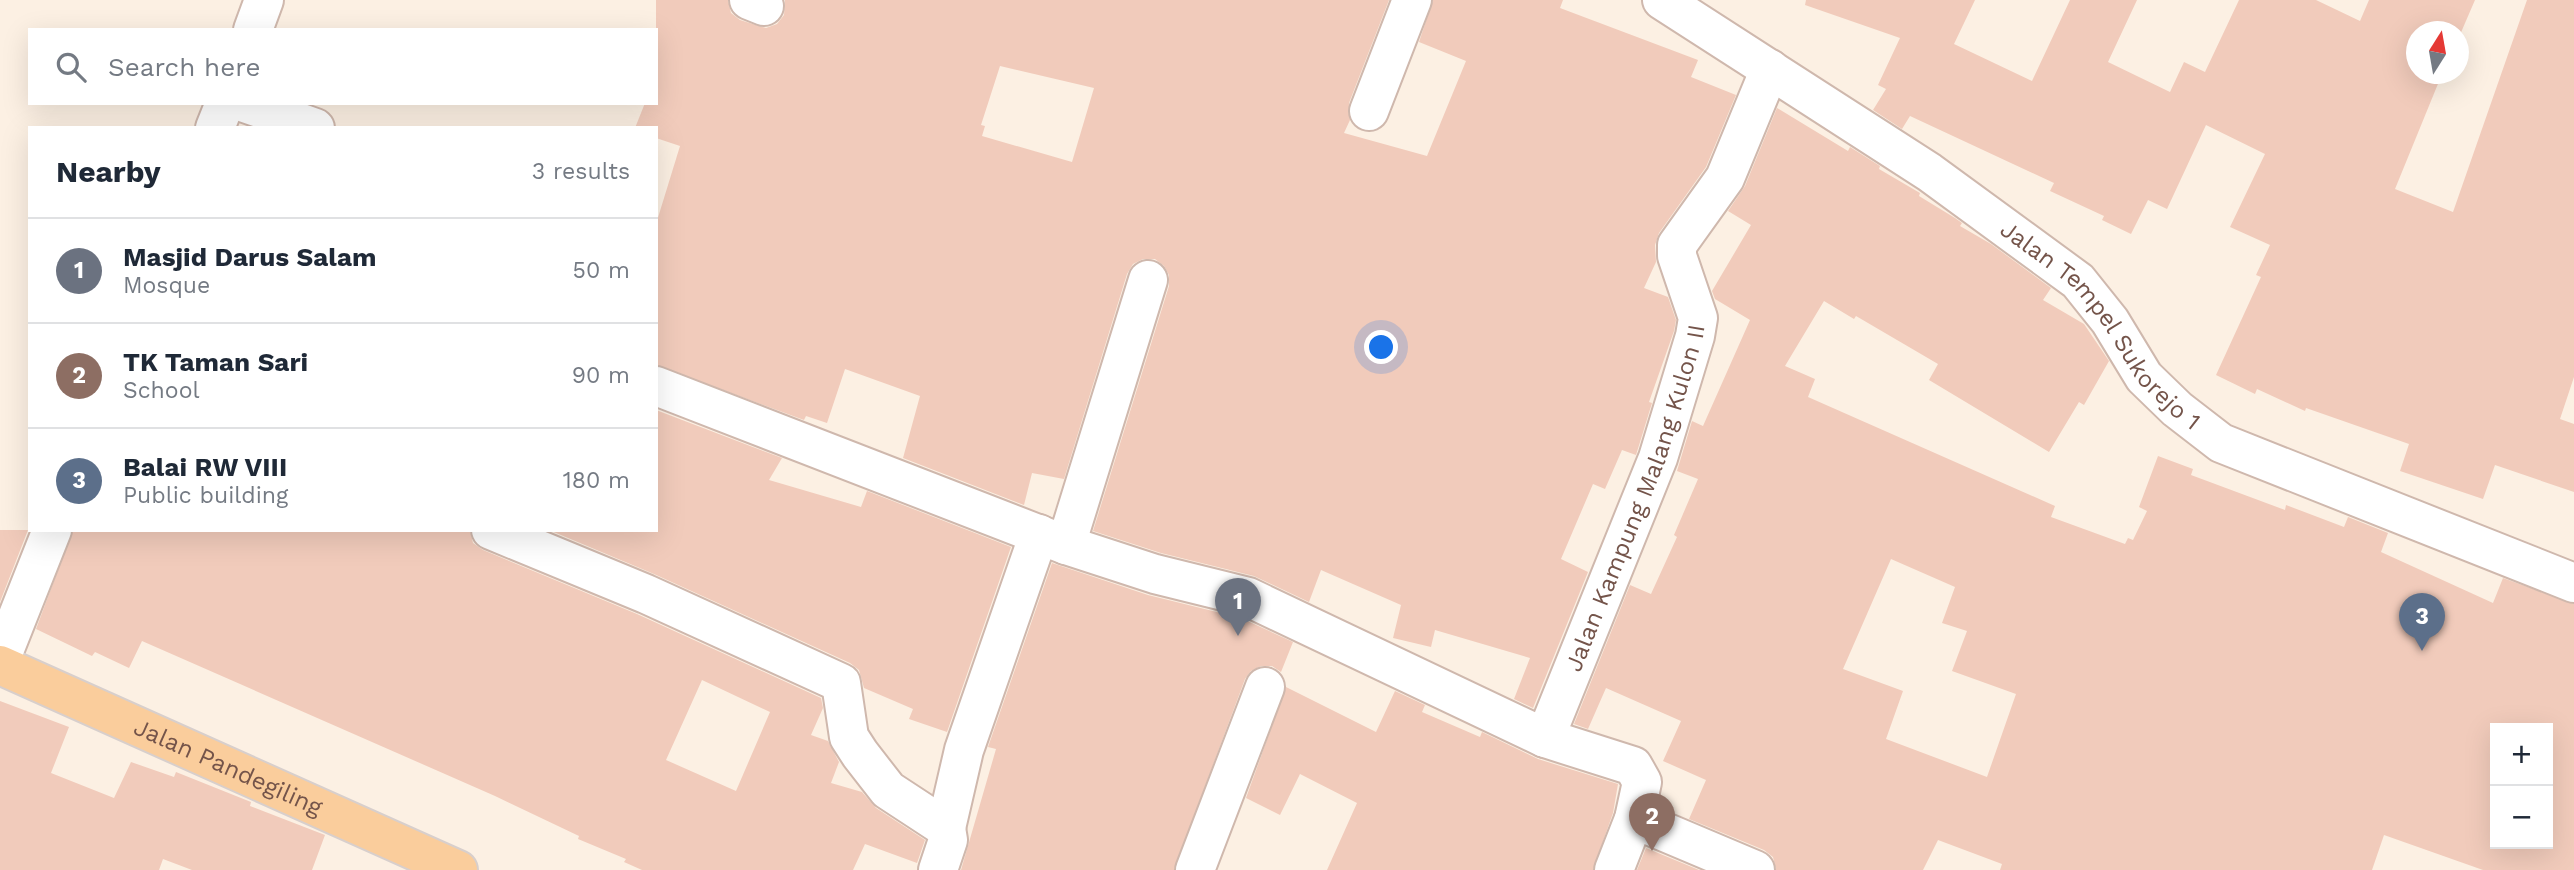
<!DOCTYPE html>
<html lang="en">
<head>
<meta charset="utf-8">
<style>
  :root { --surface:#fff; --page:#f6f6f7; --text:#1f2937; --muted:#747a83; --line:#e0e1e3; --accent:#1a73e8 }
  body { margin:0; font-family:"Work Sans",sans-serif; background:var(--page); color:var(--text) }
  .controls { position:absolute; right:21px; bottom:21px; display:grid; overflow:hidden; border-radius:0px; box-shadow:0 7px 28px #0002 }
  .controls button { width:63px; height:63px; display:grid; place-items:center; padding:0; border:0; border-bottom:2px solid var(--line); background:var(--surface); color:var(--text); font:35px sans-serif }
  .compass { position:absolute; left:2406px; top:21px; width:63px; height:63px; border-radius:50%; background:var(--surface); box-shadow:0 7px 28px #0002; rotate:11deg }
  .you { position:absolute; left:1382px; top:348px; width:24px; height:24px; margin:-18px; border:5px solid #fff; border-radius:50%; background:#1a73e8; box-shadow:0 0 0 10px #1a73e833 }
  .badge { display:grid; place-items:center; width:46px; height:46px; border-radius:50%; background:var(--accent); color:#fff; font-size:23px; font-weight:700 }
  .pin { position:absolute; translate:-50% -58px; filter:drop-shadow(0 2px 4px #0008) }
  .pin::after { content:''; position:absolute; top:37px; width:24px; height:21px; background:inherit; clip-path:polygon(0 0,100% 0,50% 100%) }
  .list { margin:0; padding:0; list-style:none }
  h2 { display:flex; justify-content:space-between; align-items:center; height:91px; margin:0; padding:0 28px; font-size:30px }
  h2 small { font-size:23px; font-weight:400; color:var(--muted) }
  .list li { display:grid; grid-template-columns:46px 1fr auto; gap:21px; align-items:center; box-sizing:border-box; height:105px; padding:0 28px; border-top:2px solid var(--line) }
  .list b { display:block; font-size:26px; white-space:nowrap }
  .list p { margin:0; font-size:23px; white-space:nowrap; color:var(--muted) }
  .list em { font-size:23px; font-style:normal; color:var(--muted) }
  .icon { flex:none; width:38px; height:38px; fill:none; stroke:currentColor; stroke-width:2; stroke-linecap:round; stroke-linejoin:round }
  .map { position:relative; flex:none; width:2574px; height:870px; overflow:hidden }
  .search { position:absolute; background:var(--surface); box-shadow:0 7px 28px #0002; left:28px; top:28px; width:630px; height:77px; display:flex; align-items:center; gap:18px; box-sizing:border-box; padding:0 24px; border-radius:0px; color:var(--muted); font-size:26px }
  .panel { position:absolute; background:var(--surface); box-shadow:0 7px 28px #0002; left:28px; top:126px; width:630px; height:406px; border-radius:0px }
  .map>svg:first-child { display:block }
  .building { fill:#f1cbbb; fill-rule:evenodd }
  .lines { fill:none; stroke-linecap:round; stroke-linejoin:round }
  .minor-casing { stroke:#cfb8ad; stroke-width:42 }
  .primary-casing { stroke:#d8cfcc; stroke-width:42 }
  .minor { stroke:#fff; stroke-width:38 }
  .primary { stroke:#facd9c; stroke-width:38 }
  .labels { text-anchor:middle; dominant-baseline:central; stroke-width:5; stroke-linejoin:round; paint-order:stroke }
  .street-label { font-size:24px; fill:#74544a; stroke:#fff4e9 }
</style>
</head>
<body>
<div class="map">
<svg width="2574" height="870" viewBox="0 0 2574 870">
  <rect width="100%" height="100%" fill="#fcf0e3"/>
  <path class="building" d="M656 0H728L731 13 740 20 766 28 777 24 784 15 785 0H1389L1349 103 1350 120 1344 133 1427 156 1466 61 1419 42 1433 0H1563L1560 8 1698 60 1691 77 1736 95 1706 167 1659 233 1655 245 1656 262 1644 288 1668 297 1676 320 1674 331 1649 402 1652 403 1636 455 1622 450 1605 489 1593 484 1561 559 1588 572 1533 708 1514 699 1530 658 1435 630 1431 647 1393 638 1401 605 1321 570 1309 602 1254 576 1161 553 1093 531 1169 286V275L1164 266 1155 259H1143L1133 264 1127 274 1064 479 1032 473 1024 505 903 458 920 396 845 369 827 423 806 416 804 420 656 365V224L680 146 656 138V128H635L645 103H656ZM1000 66 1094 88 1072 162 982 136 985 126 981 125Z
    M1806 0H1975L1954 44 2032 81 2070 0H2137L2108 62 2170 92 2184 62 2205 72 2239 0H2316L2360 21 2369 0H2475L2459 37V32H2417V74H2442L2395 189 2453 212 2527 0H2574V377L2560 419 2574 424V492L2495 465 2483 499 2400 471 2409 444 2306 408 2305 411 2257 389 2255 394 2216 375 2261 277 2256 275 2270 245 2230 227 2265 154 2206 125 2167 209 2148 200 2131 234 2102 220 2104 216 2050 191 2054 183 1910 116 1902 129 1873 110 1886 89 1878 85 1900 38 1805 5Z
    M1777 108 1848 151 1850 147 1880 166 1879 169 1920 193 1919 196 1955 218 1962 223 1960 226 1991 244 2051 288 2043 300 2084 324 2109 361 2084 405 2079 402 2049 452 1929 380 1938 364 1856 316 1854 319 1824 301 1785 366 1815 379 1808 397 2055 506 2051 517 2125 544 2128 538 2133 540 2147 511 2139 507 2158 456 2193 469 2191 475 2285 510 2286 505 2344 527 2348 517 2388 533 2381 552 2493 603 2503 578 2574 604V870H2483L2384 835 2372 870H2000L2002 864 1938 840 1923 870H1776L1773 857 1764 850 1689 819 1706 780 1663 761 1681 721 1606 688 1588 729 1574 724 1630 585 1651 594 1677 537 1674 535 1698 479 1677 471 1692 421 1703 426 1750 320 1715 299 1712 291 1751 225 1728 211 1745 186ZM1891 559 1955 587 1942 623 1967 631 1952 671 2016 694 1987 777 1886 739 1903 691 1843 669ZM2495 728H2548V844H2495Z
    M656 410 782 458 769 480 861 507 867 491 1011 547 947 732 909 719 913 709 864 688 859 670 850 663 654 574 549 530H656Z
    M0 530H28L0 602Z
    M73 530H470L473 543 483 550 637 614 821 698 823 708 811 735 828 741 839 762 831 783 862 792 876 808 925 840 917 863 865 844 853 870H642L624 862 626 859 578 839 579 836 495 796 142 641 129 668 95 652 92 656 36 629ZM702 680 770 712 736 791 666 760Z
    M1052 563 1148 595 1241 618 1293 642 1281 672 1272 666H1261L1251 671 1245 679 1174 870H961L996 749 988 747Z
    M1286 687 1376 732 1395 691 1425 705 1422 712 1480 737 1482 732 1538 759 1618 784 1613 813 1593 870H1327L1357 803 1300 774 1280 815 1246 798Z
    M0 701 69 727 51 773 114 798 131 762 174 777 176 772 251 802 250 806 325 835 312 870H192L163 859 159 870H0Z
    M1646 848 1699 870H1637Z"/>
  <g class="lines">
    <g class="minor-casing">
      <g id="minor">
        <path d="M749 0 764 6"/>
        <path id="s1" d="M1662 0 1929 172 2078 281 2110 321 2144 377 2177 409 2221 443 2574 583"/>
        <path d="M253 30 264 0"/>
        <path d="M245 103 315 128"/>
        <path d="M1369 111 1412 0"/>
        <path d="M215 128 225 103"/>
        <path d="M656 386 1066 545 1155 574 1248 597 1545 738 1633 766 1642 782 1634 819 1614 870"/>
        <path d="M491 530 646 594 841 683 849 737 860 754 888 790 946 828 948 840 938 870"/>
        <path d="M1066 545 1148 280"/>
        <path d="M0 661 52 530"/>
        <path id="s2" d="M1545 738 1658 458 1695 336 1698 318 1677 256V245L1725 178 1770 69"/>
        <path d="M1634 819 1755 870"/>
        <path d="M946 828 964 750 1039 534"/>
        <path d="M1195 870 1265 687"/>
      </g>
    </g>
    <g class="primary-casing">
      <g id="primary">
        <path id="s3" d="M0 665 458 870"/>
      </g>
    </g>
    <use href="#minor" class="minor"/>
    <use href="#primary" class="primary"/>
  </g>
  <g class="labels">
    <g class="street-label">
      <text stroke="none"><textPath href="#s1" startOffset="550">Jalan Tempel Sukorejo 1</textPath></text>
      <text stroke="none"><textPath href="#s2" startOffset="257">Jalan Kampung Malang Kulon II</textPath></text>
      <text stroke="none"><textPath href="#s3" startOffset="250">Jalan Pandegiling</textPath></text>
    </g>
  </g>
</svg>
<div class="controls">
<button>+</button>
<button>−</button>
</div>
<svg class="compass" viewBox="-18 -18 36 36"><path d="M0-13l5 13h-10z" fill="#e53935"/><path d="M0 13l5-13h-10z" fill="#747a83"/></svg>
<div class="you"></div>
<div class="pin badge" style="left:1238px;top:636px;background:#6b7280">1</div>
<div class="pin badge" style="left:1652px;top:851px;background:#8d6e63">2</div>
<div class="pin badge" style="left:2422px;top:651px;background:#5c6f8a">3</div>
<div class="search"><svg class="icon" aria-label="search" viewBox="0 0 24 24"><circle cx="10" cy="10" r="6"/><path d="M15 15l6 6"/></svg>Search here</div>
<section class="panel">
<h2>Nearby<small>3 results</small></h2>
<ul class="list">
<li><span class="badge" style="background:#6b7280">1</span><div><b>Masjid Darus Salam</b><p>Mosque</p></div><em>50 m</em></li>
<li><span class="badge" style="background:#8d6e63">2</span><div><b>TK Taman Sari</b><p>School</p></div><em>90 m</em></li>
<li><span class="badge" style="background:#5c6f8a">3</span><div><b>Balai RW VIII</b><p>Public building</p></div><em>180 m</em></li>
</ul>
</section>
</div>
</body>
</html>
